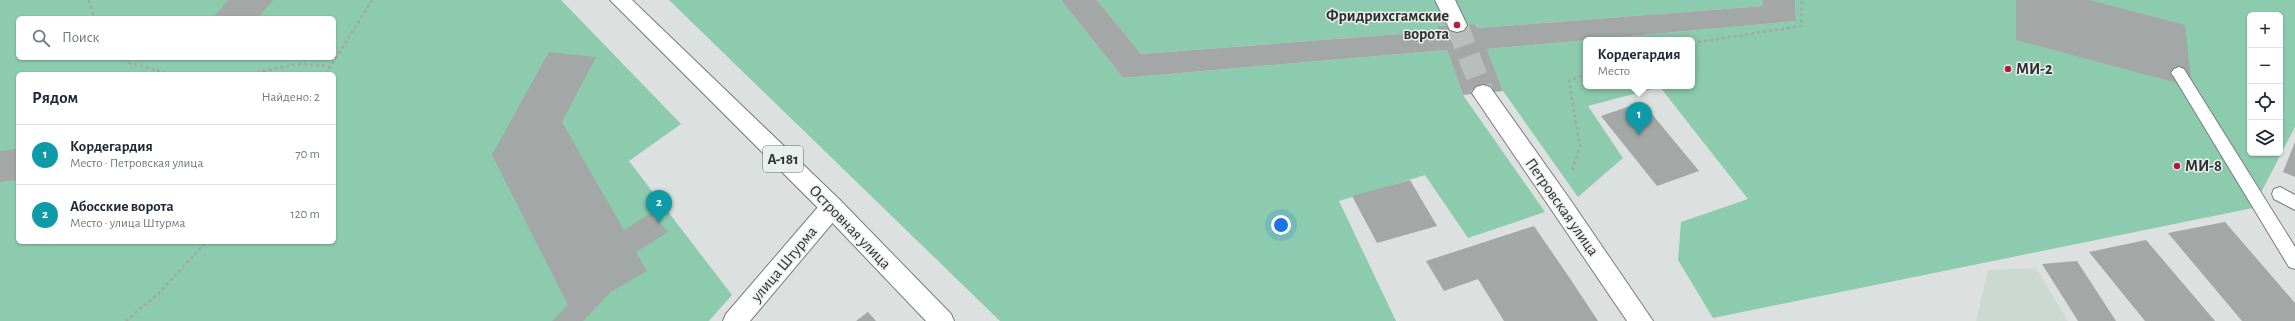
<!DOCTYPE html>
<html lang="ru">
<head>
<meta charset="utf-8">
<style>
  :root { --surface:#fff; --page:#f6f6f7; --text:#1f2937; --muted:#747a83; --line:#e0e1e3; --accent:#af1b40 }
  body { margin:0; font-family:"Alegreya Sans",sans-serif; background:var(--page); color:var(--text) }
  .controls { position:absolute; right:12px; top:12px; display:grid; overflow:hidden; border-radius:6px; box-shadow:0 1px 3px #0004 }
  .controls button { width:36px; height:36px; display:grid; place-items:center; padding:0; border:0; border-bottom:1px solid var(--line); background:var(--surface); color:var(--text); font:20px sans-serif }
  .you { position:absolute; left:1281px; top:225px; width:14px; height:14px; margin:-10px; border:3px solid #fff; border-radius:50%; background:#1a73e8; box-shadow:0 0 0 6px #1a73e833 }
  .badge { display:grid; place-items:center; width:26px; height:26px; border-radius:50%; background:var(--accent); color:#fff; font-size:13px; font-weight:700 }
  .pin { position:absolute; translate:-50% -33px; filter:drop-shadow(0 1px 2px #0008) }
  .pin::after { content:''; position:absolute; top:21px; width:14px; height:12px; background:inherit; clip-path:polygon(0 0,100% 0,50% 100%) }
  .popup { position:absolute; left:1583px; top:37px; width:112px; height:52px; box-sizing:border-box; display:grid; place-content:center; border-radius:6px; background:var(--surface); filter:drop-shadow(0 1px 3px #0005); font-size:13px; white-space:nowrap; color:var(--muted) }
  .popup b { font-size:15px; color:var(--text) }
  .popup::after { content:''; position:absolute; left:50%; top:100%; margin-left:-8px; border:8px solid transparent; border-top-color:var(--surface) }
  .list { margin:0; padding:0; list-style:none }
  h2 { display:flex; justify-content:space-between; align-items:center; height:52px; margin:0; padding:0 16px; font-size:17px }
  h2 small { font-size:13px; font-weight:400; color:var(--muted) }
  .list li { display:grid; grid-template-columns:26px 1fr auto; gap:12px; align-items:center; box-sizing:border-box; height:60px; padding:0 16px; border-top:1px solid var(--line) }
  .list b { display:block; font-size:15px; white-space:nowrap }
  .list p { margin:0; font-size:13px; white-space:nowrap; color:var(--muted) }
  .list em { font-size:13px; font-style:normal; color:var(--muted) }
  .icon { flex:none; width:22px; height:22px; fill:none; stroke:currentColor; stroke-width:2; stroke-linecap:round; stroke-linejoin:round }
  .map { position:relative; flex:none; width:2295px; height:321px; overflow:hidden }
  .search { position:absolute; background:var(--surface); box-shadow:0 1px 3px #0004; left:16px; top:16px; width:320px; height:44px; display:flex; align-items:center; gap:10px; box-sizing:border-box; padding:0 14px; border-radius:6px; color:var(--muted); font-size:15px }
  .panel { position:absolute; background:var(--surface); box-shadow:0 1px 3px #0004; left:16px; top:72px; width:320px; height:172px; border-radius:6px }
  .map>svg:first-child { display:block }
  .built { fill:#ccd9d3 }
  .green { fill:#8ccbae; fill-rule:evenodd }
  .building { fill:#a3a7a5 }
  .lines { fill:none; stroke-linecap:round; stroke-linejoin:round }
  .pedestrian-tunnel { stroke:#b9bebc; stroke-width:22; stroke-dasharray:22 11; stroke-linecap:butt }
  .service-casing { stroke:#787d7b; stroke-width:2 }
  .pedestrian-casing { stroke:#787d7b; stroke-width:2 }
  .minor-casing { stroke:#787d7b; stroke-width:2 }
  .primary-casing { stroke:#787d7b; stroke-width:2 }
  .path { stroke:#a3a7a5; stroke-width:2.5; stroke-dasharray:3 3; stroke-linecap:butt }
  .service { fill:#fff; fill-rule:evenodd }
  .pedestrian { fill:#fff; fill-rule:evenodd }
  .minor { fill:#fff; fill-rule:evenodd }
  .primary { fill:#fff; fill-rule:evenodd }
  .poi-dot { fill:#af1b40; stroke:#e9efec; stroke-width:1.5 }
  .labels { text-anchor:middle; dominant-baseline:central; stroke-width:3; stroke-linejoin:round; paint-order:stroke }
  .shield { fill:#e9efec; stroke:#676a68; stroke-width:1 }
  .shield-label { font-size:15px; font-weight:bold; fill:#2f3130 }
  .poi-label { font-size:16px; font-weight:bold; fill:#2f3130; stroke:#e9efec; text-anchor:start }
  .street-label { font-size:16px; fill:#2f3130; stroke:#e9efec }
</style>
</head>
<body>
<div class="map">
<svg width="2295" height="321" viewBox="0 0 2295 321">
  <rect width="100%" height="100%" fill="#dce1df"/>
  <path class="built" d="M2036 268 2068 321H1976L1988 270Z"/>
  <path class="green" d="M0 0H561L681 124 629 161 732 295 709 321H0ZM18 18H334V58H18ZM18 74H334V242H18Z
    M669 0H1061L1123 78 1447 50 1463 95 1545 212 1468 238 1425 175 1339 201 1396 321H1000Z
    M1097 0H1763V6L1477 28 1475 24 1437 26 1439 31 1141 54Z
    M1795 0H2295V127L2253 208 1713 318 1678 260 1681 222 1748 199 1660 87 1588 106 1623 158 1578 197 1503 91 1487 49 1586 40V86H1692V40H1588L1796 21ZM2250 15H2280V153H2250Z"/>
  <path class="building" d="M228 0H273L258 18H213Z
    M1061 0H1097L1141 54 1439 31 1437 26 1475 24 1477 28 1763 6V0H1795L1796 21 1487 49 1503 91 1463 95 1447 50 1123 78Z
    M2016 0H2089L2185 25 2192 87 2016 40Z
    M549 52 596 57 562 122 624 230 651 213 668 232 636 252 647 271 611 292 583 321H552L568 305 492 155Z
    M1642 102 1699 171 1657 186 1601 116Z
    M2295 142V177L2283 172Z
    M18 149V180L0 182V151Z
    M1410 180 1437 226 1377 243 1352 196Z
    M2225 222 2295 303V321H2242L2168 233Z
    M1534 226 1571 280 1598 321H1504L1478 279 1444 291 1426 261Z
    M2146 240 2215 321H2145L2089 252Z
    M2077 261 2116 321H2078L2042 264Z
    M868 312 876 321H856Z"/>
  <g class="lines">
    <path class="pedestrian-tunnel" d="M1457 25 1483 93"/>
    <g class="service-casing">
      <path id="service" d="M2179 67 2184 69 2295 247V269L2289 267 2174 77 2171 73 2174 69Z
        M2280 187 2295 195V210L2274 199 2272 194 2274 189Z"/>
    </g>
    <g class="pedestrian-casing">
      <path id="pedestrian" d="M1435 0H1455L1467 25 1464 30 1457 32 1450 30Z
        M1483 85 1490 87 1569 198 1572 205 1569 212 1561 214 1553 212 1476 99 1472 93 1476 87Z"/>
    </g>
    <g class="minor-casing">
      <path id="minor" d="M1561 196 1569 198 1653 321H1627L1553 212 1550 205 1553 198Z
        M832 198 840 200 843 207 840 214 750 321H723L726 314 824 200Z"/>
    </g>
    <g class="primary-casing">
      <path id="primary" d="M610 0H632L840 200 951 314 954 321H926L824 214Z"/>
    </g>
    <path class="path" d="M89 0 94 18
      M1692 43 1801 26 1802 0
      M124 58 130 63 170 74
      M251 74 297 64 329 66
      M326 74 372 0
      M1572 170 1580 147 1569 81 1586 74
      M126 321 160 292 206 242"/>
    <use href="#service" class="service"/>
    <use href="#pedestrian" class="pedestrian"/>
    <use href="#minor" class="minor"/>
    <use href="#primary" class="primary"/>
  </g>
  <g class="poi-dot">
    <circle cx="1457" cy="25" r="4"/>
    <circle cx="2008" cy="69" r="4"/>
    <circle cx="2177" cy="166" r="4"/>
  </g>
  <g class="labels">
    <rect class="shield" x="763" y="146" width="40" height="26" rx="3"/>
    <g class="shield-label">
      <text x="783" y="159">А-181</text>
    </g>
    <g class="poi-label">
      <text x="1449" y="16" text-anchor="end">Фридрихсгамские<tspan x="1449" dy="18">ворота</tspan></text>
      <text x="2016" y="69">МИ-2</text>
      <text x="2185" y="166">МИ-8</text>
    </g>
    <g class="street-label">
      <text transform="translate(1562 207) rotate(55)">Петровская улица</text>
      <text transform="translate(850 227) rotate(46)">Островная улица</text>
      <text transform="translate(784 264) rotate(-50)">улица Штурма</text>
    </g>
  </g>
</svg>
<div class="controls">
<button>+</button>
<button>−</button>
<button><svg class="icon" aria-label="locate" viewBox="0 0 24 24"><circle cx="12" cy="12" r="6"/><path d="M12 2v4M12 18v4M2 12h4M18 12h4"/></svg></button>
<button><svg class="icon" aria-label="layers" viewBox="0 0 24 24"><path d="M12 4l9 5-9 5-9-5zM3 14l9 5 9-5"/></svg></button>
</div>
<div class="you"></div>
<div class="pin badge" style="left:1639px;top:135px;background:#0f9aa8">1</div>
<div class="popup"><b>Кордегардия</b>Место</div>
<div class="pin badge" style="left:659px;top:223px;background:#0f9aa8">2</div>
<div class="search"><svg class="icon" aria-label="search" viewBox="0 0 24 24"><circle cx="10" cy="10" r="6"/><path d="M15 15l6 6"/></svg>Поиск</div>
<section class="panel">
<h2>Рядом<small>Найдено: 2</small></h2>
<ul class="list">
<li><span class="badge" style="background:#0f9aa8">1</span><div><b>Кордегардия</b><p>Место · Петровская улица</p></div><em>70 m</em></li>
<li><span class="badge" style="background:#0f9aa8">2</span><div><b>Абосские ворота</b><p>Место · улица Штурма</p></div><em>120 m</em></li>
</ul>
</section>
</div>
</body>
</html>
